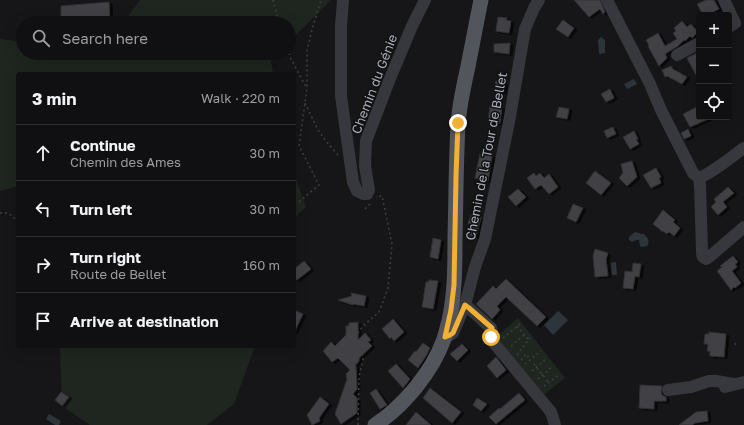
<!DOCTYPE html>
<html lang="en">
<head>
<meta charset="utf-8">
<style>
  :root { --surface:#101012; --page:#1e1e20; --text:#f1f3f6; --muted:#9c9d9f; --line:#303032 }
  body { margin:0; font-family:"Golos Text",sans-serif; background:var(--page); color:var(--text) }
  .controls { position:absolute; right:12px; top:12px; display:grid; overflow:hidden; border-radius:4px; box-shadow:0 4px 16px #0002 }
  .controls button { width:36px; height:36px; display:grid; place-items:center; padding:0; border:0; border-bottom:1px solid var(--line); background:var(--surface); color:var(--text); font:20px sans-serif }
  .stop { position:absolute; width:12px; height:12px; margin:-9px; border:3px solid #f2b134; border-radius:50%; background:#fff }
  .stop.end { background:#f2b134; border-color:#fff; box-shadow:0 1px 4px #0008 }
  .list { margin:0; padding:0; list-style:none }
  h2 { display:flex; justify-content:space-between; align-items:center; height:52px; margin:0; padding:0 16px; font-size:17px }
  h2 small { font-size:13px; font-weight:400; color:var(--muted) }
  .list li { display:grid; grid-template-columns:26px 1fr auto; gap:12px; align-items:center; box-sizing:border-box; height:56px; padding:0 16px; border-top:1px solid var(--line) }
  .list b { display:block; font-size:15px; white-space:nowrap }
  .list p { margin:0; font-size:13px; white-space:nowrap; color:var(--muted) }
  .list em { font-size:13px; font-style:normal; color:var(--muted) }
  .icon { flex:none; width:22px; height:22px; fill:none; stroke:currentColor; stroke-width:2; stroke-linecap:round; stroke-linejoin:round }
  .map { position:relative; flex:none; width:744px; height:425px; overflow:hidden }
  .search { position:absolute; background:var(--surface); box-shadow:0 4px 16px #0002; left:16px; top:16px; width:280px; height:44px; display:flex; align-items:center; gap:10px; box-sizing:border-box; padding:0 14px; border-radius:22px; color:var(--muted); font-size:15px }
  .panel { position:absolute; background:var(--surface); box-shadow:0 4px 16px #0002; left:16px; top:72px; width:280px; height:276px; border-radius:4px }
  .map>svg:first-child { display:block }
  .green { fill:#1e261f }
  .water { fill:#2c353c }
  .building { fill:#404145; stroke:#303034; filter:url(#shadow) }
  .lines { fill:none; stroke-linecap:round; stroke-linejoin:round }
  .path { stroke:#3d3f44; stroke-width:1.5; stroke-dasharray:2 3; stroke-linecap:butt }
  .minor { stroke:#37383d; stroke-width:12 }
  .major { stroke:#53555c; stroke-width:15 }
  .route { stroke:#f2b134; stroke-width:5 }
  .labels { text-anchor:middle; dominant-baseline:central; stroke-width:3; stroke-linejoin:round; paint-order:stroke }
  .street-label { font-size:13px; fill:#a8adb8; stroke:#111113 }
</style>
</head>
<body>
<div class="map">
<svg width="744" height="425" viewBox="0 0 744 425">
  <defs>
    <filter id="shadow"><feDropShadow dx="3" dy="1.5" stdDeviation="0" flood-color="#0009"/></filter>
  </defs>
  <rect width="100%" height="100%" fill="#161618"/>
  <path class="green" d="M140 0H331L289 42V23H123Z
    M0 39 23 42V53H278L271 61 273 74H18V186L0 191Z
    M294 173 306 207 294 218Z
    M518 318 565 378 541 397 493 340Z
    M60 346H255L234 404 207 425H90L62 406Z"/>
  <path class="water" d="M601 37 605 40V53L599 54 598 40Z
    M634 79 637 84 627 89 624 84Z
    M488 137H494L492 149 486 148Z
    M635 232 642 234H644C648 238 650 241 647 246L642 247 640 246 639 240H636L632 242 629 240V237Z
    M616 262 617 275H612L611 263Z
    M558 311 568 320 553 335 544 325Z
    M49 414 61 421 59 425H55L46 419Z"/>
  <path class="building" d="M574 0H600L605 12 603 14 600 9 589 17Z
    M706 0H714L719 9 713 12 715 15H703L697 4Z
    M109 2 110 23H68L67 16 61 17V6Z
    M498 17 507 18 506 20 511 21 509 33 496 31Z
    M563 20 574 28 568 37 556 29Z
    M682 21 687 27 691 24 698 32 692 38 690 36 685 41 684 40 678 46 665 54 667 58 659 66 648 46 649 45 646 40 658 33 665 46 677 39 673 33 676 31 674 28Z
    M510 43 509 54 494 52V44Z
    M699 52V81L687 58Z
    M671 66 673 69 687 77 682 84 667 76 665 77 662 70Z
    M496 81 505 83 503 93 494 91Z
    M610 89 614 98 606 102 601 94Z
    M490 106 502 107 500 123 488 122Z
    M699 106V117H713L690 127 683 114Z
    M559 107 569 109 567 119 556 117Z
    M613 127 616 134 607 138 604 131Z
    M688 129 691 136 684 139 681 133Z
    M634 131 638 139H636L639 144 630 149 623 137Z
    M480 154 492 156 488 181 475 178Z
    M632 161 637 177 627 186 619 178 623 173 621 164Z
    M656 168 661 177 659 178 661 183 651 188 643 175Z
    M595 171 611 183 601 195 586 183Z
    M534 173 536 176 540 173 544 178 549 174 558 187 549 194 541 185 535 189 527 178Z
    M728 187 734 193 723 202 727 207 718 215 711 207 716 202 714 199Z
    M518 189 526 197 516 206 508 197Z
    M573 204 583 208 576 222 567 218Z
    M663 210 675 220 673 222 680 228 674 236 669 232 667 234 663 231V232L653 224Z
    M471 215 481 218 476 237 468 235 471 224 468 223Z
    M433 238 441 240 438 259 430 257Z
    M595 249 608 253 606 259 608 276 595 277 593 256Z
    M733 256 738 262 735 264 737 267 732 271 741 283 735 288 734 287 731 290 717 271 722 267 720 266Z
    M304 261 311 269 297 280 294 276V269Z
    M633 263 641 264 639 277 635 276 633 289 623 288 625 271 632 272Z
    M506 279 546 317 537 326 506 297 497 306 500 310 492 319 476 304 493 286 496 289Z
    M429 280 438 281 433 309 422 307 426 282H428Z
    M351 293 366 296 364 306 353 304V305L338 300 352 296Z
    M294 310 303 314 294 333Z
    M393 319 404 332 394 341 391 337 390 339 382 329Z
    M358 322V340L365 333 371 340 368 342 372 346 359 358V361L355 366H356L357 389 353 394 357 398V413L341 424 335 414 347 379 346 374 350 370 338 358 332 362 323 351 331 342 335 346 346 335V326H349V323Z
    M709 332 726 334 724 357 710 356V351H707L708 344H704L705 334H709Z
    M423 343 430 348 426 356 418 368 408 360 415 351 416 352Z
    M462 344 468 350 457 361 450 354Z
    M496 357 506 370 497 378 487 366Z
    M396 364 410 379 403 388 388 371Z
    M640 385 662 386 661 391 662 395 666 397V401H654V409L639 408Z
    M430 388 461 412 452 423 423 398Z
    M376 389 387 405 380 409 370 393Z
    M61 392 69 397 62 406 55 400Z
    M519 393 525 400 496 424 489 417 499 408 500 409Z
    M320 397 329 404 319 418 320 421 312 425 307 415Z
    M477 398 487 404 481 411 473 405Z
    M707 411 708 421 695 423 692 425H679L696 412Z
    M416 412 431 425H406Z"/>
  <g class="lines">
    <path class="path" d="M273 0 279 23
      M289 53 290 57 306 87
      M305 103 317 128 325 140 338 155
      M294 203 300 201 319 185 299 146 307 88V50L313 26 321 0
      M365 209 370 204
      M0 213H8L18 221
      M517 326 529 340
      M503 338 520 324
      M735 345 736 340
      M511 346 524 335
      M517 355 530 338
      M521 360 526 354 530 359
      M525 364 541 351
      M534 364 549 383
      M532 371 547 358
      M538 379 553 366
      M544 386 560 374
      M358 425 359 377 363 359 362 351 355 340V337L363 326 379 312 388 288 392 244 382 196 376 197"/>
    <path class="minor" d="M343 0 341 26V96L353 182 357 191 363 194H367L369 190 365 166 366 141 389 81 412 26 425 0
      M607 0 650 84 661 110 693 173 699 178C714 172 731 157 744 148
      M724 0 735 23 729 27
      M677 55 699 43
      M699 178 700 185 702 251C702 255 702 257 706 259L708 258 744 227
      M465 305 469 308 491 328C493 333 490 337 493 342L551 412 555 425
      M445 337 450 335 453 333 465 305 475 267 485 239 509 122 525 29 534 8 539 0
      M725 387 744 382
      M668 390 691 387 709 381H716L733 384"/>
    <path class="major" d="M375 425C404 406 432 372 444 339 446 333 447 327 449 321 455 293 455 266 455 237 456 200 456 162 458 125 459 107 463 89 467 71 472 47 476 24 481 0"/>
  </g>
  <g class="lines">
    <path class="route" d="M458 123 456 176 454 285 451 310 445 337 450 335 453 333 465 305 469 308 492 328V330L491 337"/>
  </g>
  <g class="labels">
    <g class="street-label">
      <text transform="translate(374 84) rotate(-69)">Chemin du Génie</text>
      <text transform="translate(486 156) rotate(-79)">Chemin de la Tour de Bellet</text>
    </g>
  </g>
</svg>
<div class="controls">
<button>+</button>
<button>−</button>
<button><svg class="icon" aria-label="locate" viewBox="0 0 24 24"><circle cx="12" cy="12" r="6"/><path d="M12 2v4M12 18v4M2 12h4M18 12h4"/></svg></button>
</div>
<div class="stop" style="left:491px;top:337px"></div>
<div class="stop end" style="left:458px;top:123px"></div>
<div class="search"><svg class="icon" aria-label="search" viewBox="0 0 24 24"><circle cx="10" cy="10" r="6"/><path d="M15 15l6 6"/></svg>Search here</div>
<section class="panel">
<h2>3 min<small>Walk · 220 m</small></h2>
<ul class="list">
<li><svg class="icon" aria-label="ahead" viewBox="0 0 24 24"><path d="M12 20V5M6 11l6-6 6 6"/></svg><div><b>Continue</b><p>Chemin des Ames</p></div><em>30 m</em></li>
<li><svg class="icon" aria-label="left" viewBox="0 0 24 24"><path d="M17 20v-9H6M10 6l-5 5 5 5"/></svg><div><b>Turn left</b></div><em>30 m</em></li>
<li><svg class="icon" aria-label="right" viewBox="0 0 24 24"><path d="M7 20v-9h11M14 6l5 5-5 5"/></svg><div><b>Turn right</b><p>Route de Bellet</p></div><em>160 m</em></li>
<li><svg class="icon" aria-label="arrive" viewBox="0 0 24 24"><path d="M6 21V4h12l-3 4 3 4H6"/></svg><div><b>Arrive at destination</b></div></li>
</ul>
</section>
</div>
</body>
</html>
